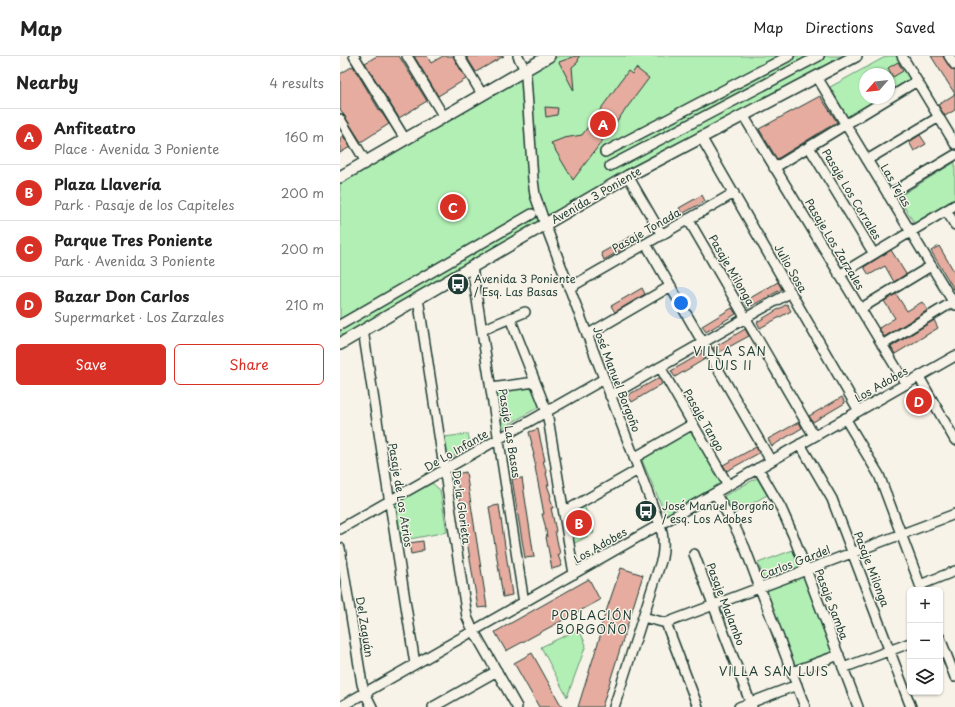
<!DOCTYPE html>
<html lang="en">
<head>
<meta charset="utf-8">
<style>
  :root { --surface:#fff; --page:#f2f2f2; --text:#222; --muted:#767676; --line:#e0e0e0; --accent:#d93025 }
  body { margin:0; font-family:"Playpen Sans",sans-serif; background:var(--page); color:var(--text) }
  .controls { position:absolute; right:12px; bottom:12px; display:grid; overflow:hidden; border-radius:6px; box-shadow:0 1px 3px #0004 }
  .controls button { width:36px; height:36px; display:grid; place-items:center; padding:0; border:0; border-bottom:1px solid var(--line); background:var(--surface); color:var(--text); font:20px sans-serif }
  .compass { position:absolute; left:519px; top:12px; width:36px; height:36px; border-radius:50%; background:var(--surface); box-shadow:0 1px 3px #0004; rotate:242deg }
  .you { position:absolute; left:341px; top:247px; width:14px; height:14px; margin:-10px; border:3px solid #fff; border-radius:50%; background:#1a73e8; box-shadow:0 0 0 6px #1a73e833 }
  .badge { display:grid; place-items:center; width:26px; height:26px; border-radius:50%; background:var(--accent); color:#fff; font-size:13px; font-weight:700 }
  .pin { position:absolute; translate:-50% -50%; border:2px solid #fff; box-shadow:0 1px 4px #0006 }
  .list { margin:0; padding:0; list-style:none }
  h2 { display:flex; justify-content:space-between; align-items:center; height:52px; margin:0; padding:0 16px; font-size:17px }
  h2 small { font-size:13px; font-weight:400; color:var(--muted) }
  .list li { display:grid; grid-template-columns:26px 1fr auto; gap:12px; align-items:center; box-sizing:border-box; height:56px; padding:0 16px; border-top:1px solid var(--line) }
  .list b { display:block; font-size:15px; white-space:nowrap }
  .list p { margin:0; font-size:13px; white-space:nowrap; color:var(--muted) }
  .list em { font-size:13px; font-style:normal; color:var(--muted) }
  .actions { display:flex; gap:8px; padding:12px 16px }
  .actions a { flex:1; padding:9px 0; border:1px solid var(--accent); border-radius:6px; text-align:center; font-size:14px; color:var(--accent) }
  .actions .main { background:var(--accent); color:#fff }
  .icon { flex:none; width:22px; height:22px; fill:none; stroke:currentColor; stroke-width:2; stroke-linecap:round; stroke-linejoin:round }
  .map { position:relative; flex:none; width:615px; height:651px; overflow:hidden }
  header { display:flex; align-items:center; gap:24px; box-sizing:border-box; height:56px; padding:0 20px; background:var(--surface); border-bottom:1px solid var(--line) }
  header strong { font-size:19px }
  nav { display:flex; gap:22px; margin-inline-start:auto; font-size:14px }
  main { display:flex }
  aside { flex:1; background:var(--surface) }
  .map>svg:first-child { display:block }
  .green { fill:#b2efb5; stroke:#689674 }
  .building { fill:#e5ac9f; stroke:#1f3d34 }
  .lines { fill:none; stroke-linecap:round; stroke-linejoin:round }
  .minor-casing { stroke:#1f3d34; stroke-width:12 }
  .major-casing { stroke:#1f3d34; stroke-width:14 }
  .minor { stroke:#f7f3e8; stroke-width:9 }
  .major { stroke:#f7f3e8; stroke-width:11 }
  .labels { text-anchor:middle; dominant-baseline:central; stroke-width:3; stroke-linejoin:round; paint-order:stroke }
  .street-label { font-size:11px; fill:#1f3d34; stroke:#f7f3e8 }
  .poi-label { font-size:11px; fill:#1f3d34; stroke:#f7f3e8; text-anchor:start }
  .neighbourhood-label { font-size:12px; letter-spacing:1px; fill:#1f3d34; stroke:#f7f3e8 }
</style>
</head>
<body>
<header>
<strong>Map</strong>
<nav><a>Map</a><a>Directions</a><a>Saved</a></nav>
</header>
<main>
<aside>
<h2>Nearby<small>4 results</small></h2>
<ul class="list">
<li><span class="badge">A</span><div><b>Anfiteatro</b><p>Place · Avenida 3 Poniente</p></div><em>160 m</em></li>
<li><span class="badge">B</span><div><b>Plaza Llavería</b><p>Park · Pasaje de los Capiteles</p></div><em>200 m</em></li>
<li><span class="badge">C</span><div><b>Parque Tres Poniente</b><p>Park · Avenida 3 Poniente</p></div><em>200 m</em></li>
<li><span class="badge">D</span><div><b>Bazar Don Carlos</b><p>Supermarket · Los Zarzales</p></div><em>210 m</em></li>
</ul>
<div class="actions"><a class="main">Save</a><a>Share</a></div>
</aside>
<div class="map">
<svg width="615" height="651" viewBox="0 0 615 651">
  <rect width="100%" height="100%" fill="#f7f3e8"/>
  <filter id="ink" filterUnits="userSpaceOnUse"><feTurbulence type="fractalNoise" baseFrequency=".025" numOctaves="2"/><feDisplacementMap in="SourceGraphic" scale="8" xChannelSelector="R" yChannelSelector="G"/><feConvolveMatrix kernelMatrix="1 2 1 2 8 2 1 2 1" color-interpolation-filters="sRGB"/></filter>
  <g filter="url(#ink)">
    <path class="green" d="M219 0H510L0 283V125Z
      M547 0H557L571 25 549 38V18H525V42H542L508 62 490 31Z
      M615 106V146L576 170 558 141Z
      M193 329 202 349 161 373 156 336Z
      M350 372 383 428 330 459 326 460 301 402Z
      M128 378 131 390 107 404 104 381Z
      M417 422 427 439 394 458 384 440Z
      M92 427 100 434 107 476 59 485 52 449Z
      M243 446 254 477 231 489 226 456Z
      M453 494 460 513 425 526 418 507Z
      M466 519 495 597 455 612 425 534Z
      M239 573 246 589 227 641 201 591Z"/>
    <path class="building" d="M37 0H59L87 45 59 62 25 7Z
      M74 0H87L91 7 103 0H113L126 23 98 40Z
      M126 0H164L136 16Z
      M236 0H239L238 6 232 11 234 35 219 6Z
      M591 0H603L610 12 615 15V54L605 60 598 49 615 38Z
      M558 6 563 15 553 21 548 12Z
      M13 10 41 57H42L49 68 21 86 0 53V18Z
      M296 12 309 22 233 124 211 87 224 82 242 79 288 15 292 18Z
      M480 40 497 66 437 103 419 73Z
      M205 51 218 52 217 59 206 61Z
      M580 79 586 88 574 95 569 86Z
      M3 80 10 91 0 97V82Z
      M362 139 365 145 342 158 339 152Z
      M295 178 298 184 264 204 261 197Z
      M599 190 615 217V235L591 195Z
      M551 194 566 218 554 226 545 210 529 219 524 211Z
      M438 226 442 233 408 252 405 245Z
      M302 232 305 238 275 256 271 250Z
      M556 238 567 255 582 246 588 254 544 281 539 272 555 262 544 245Z
      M447 248 451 255 420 272 417 266Z
      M392 252 396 258 366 276 362 270Z
      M594 264 598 272 555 298 551 291Z
      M405 273 409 280 376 298 373 292Z
      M362 297 365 303 335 321 331 315Z
      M319 322 322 328 292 346 288 339Z
      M502 341 505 347 473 366 469 360Z
      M459 366 462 372 432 390 428 383Z
      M198 373 205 405H203L207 417H206L209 429H207L211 440 210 441 213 452H211L216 475H215L220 498 218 499 222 510 212 513 206 481H207L205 469 202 458H204L195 411H196L193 399H194L191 388H192L189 376Z
      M416 391 419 397 387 415 383 409Z
      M126 416 147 551 138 552 116 418Z
      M182 422 194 501 185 502 172 423Z
      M159 449 172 539 163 541 149 451Z
      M83 485 84 494H81V496L71 498 69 487Z
      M281 512 303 519 262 651H238L262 574 260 573Z
      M249 523 260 544 166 595 155 576Z
      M192 597 222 651H199L174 607Z"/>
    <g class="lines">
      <g class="minor-casing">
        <path id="minor" d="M14 0 65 83
          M67 0 104 61
          M119 0 142 38
          M178 0 185 14 186 21 193 124 195 139 205 168 320 469C324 480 324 490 322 502L274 651
          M562 0 615 88
          M609 0 615 9
          M477 21 615 249
          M403 59 566 328
          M0 63 26 106
          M361 81 519 355
          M469 91 534 198
          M265 96 449 0
          M527 104 599 61
          M270 110 479 0
          M434 112 577 25
          M288 120 322 179
          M548 139 615 99
          M606 154 615 169
          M348 163 474 380
          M306 188 431 405
          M132 211 184 547
          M499 219 615 149
          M229 232 394 137
          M78 242 127 561 131 570 177 651
          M520 253 591 210
          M170 262 207 356 234 518
          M0 269 192 158
          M23 274 75 608
          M142 274 185 256
          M247 279 331 230
          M542 289 613 246
          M320 311 388 429
          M579 321 615 384
          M151 332 195 326
          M270 340 451 236
          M505 362 539 419 582 534
          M460 388 492 443 571 651
          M294 402 353 368
          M418 412 441 452 453 479 518 651
          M375 437 395 471 405 492 465 651
          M224 456 298 414
          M0 473 264 323
          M0 492 22 628 25 637 32 651
          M354 498 412 651
          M580 529 615 515
          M303 561 326 567 615 458
          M326 567 358 651
          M600 582 615 621
          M503 612 570 587
          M452 616 499 599
          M0 651 615 300
          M93 651 157 615
          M399 651 457 629"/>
      </g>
      <g class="major-casing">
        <path id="major" d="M0 121 209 0
          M0 288 288 120 516 0"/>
      </g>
      <use href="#minor" class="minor"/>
      <use href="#major" class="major"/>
    </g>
  </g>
  <defs>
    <g id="bus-disc" transform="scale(1.15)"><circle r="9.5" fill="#1f3d34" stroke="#f7f3e8"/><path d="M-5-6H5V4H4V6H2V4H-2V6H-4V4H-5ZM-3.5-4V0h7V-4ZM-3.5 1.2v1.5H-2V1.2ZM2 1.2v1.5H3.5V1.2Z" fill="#fff"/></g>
  </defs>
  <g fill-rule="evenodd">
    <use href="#bus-disc" x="118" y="228"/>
    <use href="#bus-disc" x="306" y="455"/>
  </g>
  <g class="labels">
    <g class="street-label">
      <text transform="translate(556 129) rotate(59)">Las Tejas</text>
      <text transform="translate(512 138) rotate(59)">Pasaje Los Corrales</text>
      <text transform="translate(256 139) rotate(-30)">Avenida 3 Poniente</text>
      <text transform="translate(306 174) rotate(-30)">Pasaje Tonada</text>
      <text transform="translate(495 188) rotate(59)">Pasaje Los Zarzales</text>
      <text transform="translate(451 212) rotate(60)">Julio Sosa</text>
      <text transform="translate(392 214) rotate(60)">Pasaje Milonga</text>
      <text transform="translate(277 323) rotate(69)">José Manuel Borgoño</text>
      <text transform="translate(541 328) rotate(-30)">Los Adobes</text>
      <text transform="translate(364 364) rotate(60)">Pasaje Tango</text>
      <text transform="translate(170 377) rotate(81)">Pasaje Las Basas</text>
      <text transform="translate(116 394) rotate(-30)">De Lo Infante</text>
      <text transform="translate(61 439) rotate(81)">Pasaje de Los Atrios</text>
      <text transform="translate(122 451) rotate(82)">De la Glorieta</text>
      <text transform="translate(260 489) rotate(-30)">Los Adobes</text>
      <text transform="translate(455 506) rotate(-21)">Carlos Gardel</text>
      <text transform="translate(532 513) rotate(69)">Pasaje Milonga</text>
      <text transform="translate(386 548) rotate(69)">Pasaje Malambo</text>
      <text transform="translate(492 548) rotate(69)">Pasaje Samba</text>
      <text transform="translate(25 571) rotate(81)">Del Zaguán</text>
    </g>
    <g class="poi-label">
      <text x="134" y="222">Avenida 3 Poniente<tspan x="134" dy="13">/ Esq. Las Basas</tspan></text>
      <text x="322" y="449">José Manuel Borgoño<tspan x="322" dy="13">/ esq. Los Adobes</tspan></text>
    </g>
    <g class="neighbourhood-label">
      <text x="390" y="295">VILLA SAN<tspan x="390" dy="14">LUIS II</tspan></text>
      <text x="252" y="559">POBLACIÓN<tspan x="252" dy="14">BORGOÑO</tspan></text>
      <text x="434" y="615">VILLA SAN LUIS</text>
    </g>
  </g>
</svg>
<div class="controls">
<button>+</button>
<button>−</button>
<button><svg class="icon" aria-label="layers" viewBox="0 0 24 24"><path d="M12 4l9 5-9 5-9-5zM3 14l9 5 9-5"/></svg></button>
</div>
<svg class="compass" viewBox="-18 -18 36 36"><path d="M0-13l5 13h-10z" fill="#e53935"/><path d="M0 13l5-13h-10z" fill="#767676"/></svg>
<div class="you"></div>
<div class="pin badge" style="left:263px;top:68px">A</div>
<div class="pin badge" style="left:239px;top:467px">B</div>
<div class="pin badge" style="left:113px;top:151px">C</div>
<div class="pin badge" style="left:579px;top:345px">D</div>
</div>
</main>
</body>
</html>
